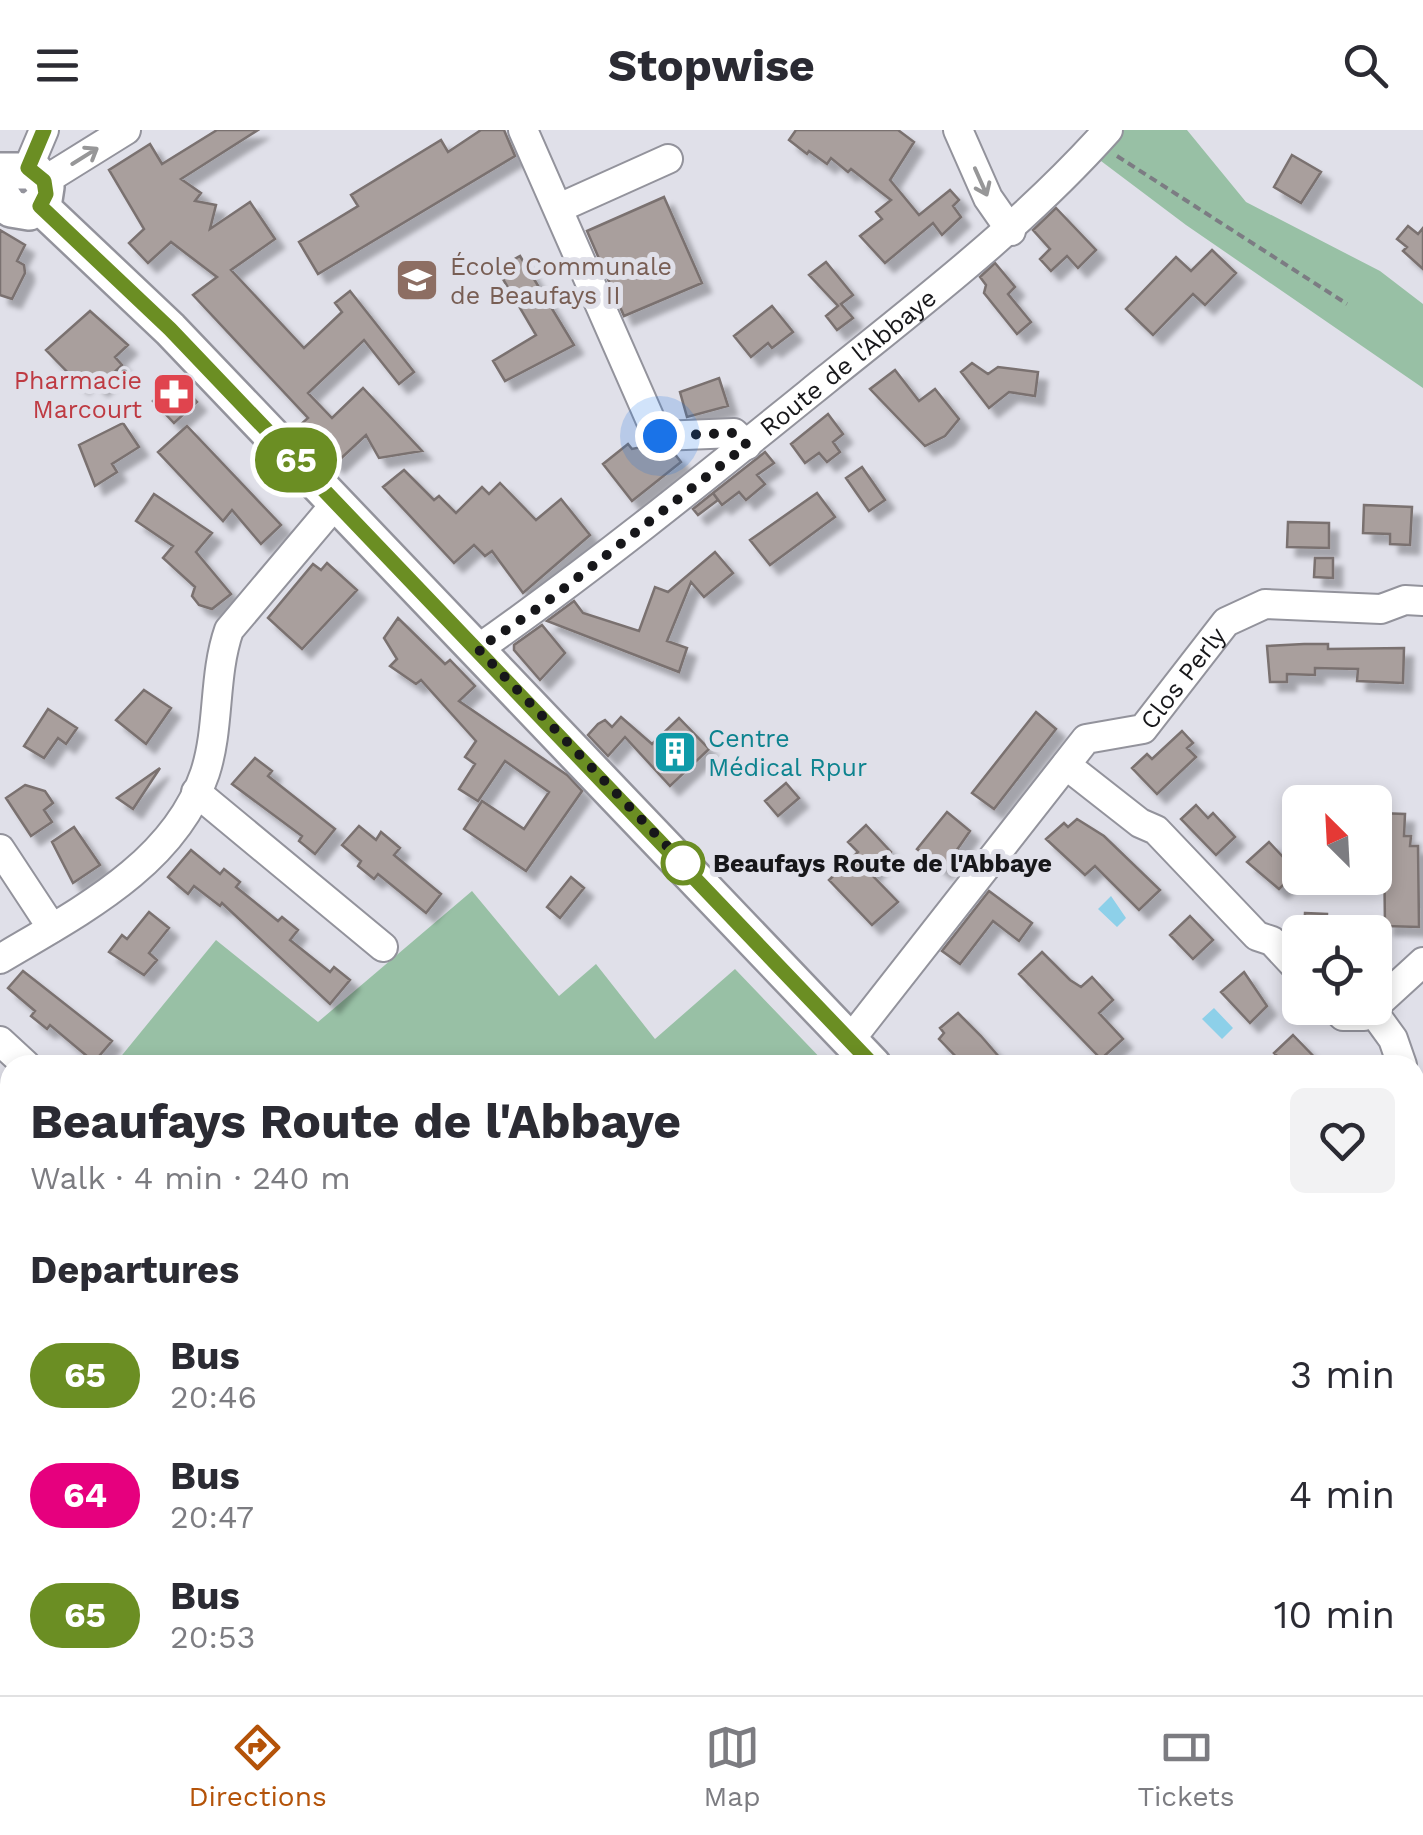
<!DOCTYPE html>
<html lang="en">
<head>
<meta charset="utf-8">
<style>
	body { margin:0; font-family:"Work Sans",sans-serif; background:#f2f2f3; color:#2b2b33; height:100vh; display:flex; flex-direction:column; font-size:38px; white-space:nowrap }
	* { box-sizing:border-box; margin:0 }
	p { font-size:32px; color:#7c7c81 }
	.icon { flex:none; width:55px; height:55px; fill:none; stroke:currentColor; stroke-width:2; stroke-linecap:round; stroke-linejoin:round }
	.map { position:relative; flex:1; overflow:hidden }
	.side { position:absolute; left:0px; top:925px; width:1425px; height:640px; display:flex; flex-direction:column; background:#fff; border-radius:30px 30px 0 0; box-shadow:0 5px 15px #0003 }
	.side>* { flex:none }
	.badge { padding:0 20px; border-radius:32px; font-size:35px; line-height:65px }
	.needle { width:65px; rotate:336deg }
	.controls { position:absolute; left:1282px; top:655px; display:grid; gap:20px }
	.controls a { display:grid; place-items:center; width:110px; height:110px; border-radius:15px; background:#fff; box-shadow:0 5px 15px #0003; font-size:50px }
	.you { position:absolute; width:50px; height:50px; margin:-25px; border:8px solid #fff; border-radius:50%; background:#1a73e8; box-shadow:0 0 0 15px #1a73e833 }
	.map>.badge { position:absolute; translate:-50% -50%; box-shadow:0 0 0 5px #fff }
	h2 { padding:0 30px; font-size:38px; line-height:90px }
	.round { display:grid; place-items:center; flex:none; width:105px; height:105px; border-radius:15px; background:#f2f2f3 }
	.head { display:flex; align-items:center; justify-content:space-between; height:170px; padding:0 30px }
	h1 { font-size:48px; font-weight:700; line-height:75px }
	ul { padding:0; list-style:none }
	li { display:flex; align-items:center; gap:30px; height:120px; padding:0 30px }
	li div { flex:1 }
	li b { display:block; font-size:38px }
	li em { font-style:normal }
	li .badge { min-width:110px; font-weight:700; text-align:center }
	header { display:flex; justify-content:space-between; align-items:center; height:130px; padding:0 30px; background:#fff; font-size:45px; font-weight:700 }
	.tab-bar { display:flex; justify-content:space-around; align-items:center; height:140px; border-top:2px solid #e1e1e2; background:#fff; font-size:28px; color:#7c7c81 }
	.tab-bar a { display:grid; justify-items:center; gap:5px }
	.tab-bar .current { color:#b45309 }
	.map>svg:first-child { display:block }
	.green { fill:#98c0a5 }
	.water { fill:#8dd0e9 }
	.building { fill:#a99f9d; stroke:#7a716f; stroke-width:2.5; filter:url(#shadow) }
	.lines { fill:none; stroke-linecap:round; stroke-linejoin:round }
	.minor-casing { stroke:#93939c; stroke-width:32 }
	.major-casing { stroke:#93939c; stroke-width:40 }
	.path { stroke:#7c7c83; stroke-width:4; stroke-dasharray:8 5; stroke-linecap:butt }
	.minor { stroke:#fff; stroke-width:28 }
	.major { stroke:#fff; stroke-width:35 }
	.oneway { stroke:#979798 }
	.line-casing { stroke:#fff; stroke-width:22 }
	.line { stroke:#6b8e23; stroke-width:15 }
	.walk { stroke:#17171a; stroke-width:10; stroke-dasharray:0 18 }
	.stop-dot { fill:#fff; stroke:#6b8e23; stroke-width:5 }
	.labels { text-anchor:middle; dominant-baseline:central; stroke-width:10; stroke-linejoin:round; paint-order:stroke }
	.education-label { font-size:25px; fill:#785e54; stroke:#e0e0e9; text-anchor:start }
	.street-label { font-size:25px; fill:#17171a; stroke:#e0e0e9 }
	.health-label { font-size:25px; fill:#be3a42; stroke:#e0e0e9; text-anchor:end }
	.culture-label { font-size:25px; fill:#0d838f; stroke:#e0e0e9; text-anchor:start }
	.stop-label { font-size:25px; font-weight:bold; fill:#17171a; stroke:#e0e0e9; text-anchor:start }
</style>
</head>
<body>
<header><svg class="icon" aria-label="menu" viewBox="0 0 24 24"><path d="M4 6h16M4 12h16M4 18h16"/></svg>Stopwise<svg class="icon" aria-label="search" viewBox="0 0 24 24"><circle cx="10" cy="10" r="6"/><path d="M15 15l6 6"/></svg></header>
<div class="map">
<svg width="1423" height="1565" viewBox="0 0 1423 1565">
	<defs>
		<filter id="shadow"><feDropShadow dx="9" dy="9" stdDeviation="2.5" flood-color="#0004"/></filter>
	</defs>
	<rect width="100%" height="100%" fill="#e0e0e9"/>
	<path class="green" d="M 1122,0 L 1187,0 L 1246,72 L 1380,141 L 1423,174 L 1423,258 L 1186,95 L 1097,28 Z
		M 472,761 L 559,866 L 596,834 L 655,909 L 735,839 L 827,935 L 114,935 L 216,810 L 318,892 Z
		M 10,1062 L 10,1254 L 0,1247 L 0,1074 Z
		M 386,1555 L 1097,1555 L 1099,1557 L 1088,1565 L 398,1565 Z"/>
	<path class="water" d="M 1111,766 L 1126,788 L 1117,797 L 1098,779 Z
		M 1214,878 L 1233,898 L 1222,909 L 1202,889 Z"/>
	<path class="building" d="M 217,0 L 258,0 L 181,49 L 201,63 L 195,71 L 216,75 L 210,99 L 250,72 L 275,109 L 231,140 L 304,218 L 342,182 L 335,173 L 350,161 L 414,242 L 399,254 L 364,210 L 308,263 L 332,288 L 363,258 L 422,321 L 379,328 L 366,305 L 335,334 L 299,296 L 308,288 L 193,165 L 217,147 L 171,112 L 148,133 L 129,113 L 144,99 L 109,40 L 150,14 L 162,34 Z
		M 481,0 L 504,0 L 515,26 L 318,144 L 299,112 L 358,76 L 351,65 L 441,10 L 448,22 Z
		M 796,0 L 898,0 L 914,12 L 890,50 L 919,85 L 950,60 L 959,70 L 953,76 L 961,87 L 942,105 L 933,93 L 885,133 L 860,106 L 882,89 L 876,82 L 891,70 L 851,39 L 848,42 L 831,28 L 827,34 L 809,21 L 807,24 L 789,10 Z
		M 1292,25 L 1321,42 L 1301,73 L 1274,57 Z
		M 664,67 L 702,153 L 624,186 L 587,101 Z
		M 1056,78 L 1096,120 L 1078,138 L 1067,126 L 1051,141 L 1040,129 L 1050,119 L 1033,100 Z
		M 1408,96 L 1418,104 L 1423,98 L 1423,139 L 1403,121 L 1407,117 L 1397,109 Z
		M 0,100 L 25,115 L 17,131 L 24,135 L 25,143 L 12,169 L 0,165 Z
		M 1212,120 L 1236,143 L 1205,175 L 1193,164 L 1153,205 L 1126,179 L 1176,127 L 1191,141 Z
		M 520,126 L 574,215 L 505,251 L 493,231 L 536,205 L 497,139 Z
		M 826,132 L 853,165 L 841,174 L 853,188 L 837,200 L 826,186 L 838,176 L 809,145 Z
		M 995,133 L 1015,157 L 1008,164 L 1031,192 L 1017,204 L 984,163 L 986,155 L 980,147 Z
		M 772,176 L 793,202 L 772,218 L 768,213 L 751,227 L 734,206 Z
		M 90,181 L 128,215 L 115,227 L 122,235 L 99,257 L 88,246 L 80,255 L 46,220 Z
		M 972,233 L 988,244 L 998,237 L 1038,242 L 1035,266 L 1009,262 L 989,278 L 961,242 Z
		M 895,240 L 919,271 L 935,259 L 959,289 L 945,306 L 925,316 L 870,259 Z
		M 719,248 L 728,276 L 687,287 L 680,262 Z
		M 176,249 L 197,272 L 174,293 L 153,271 Z
		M 828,284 L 843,304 L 833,312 L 840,322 L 827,332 L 819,323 L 805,333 L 791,314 Z
		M 123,293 L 139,317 L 112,334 L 117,342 L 95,356 L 79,315 Z
		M 187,296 L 281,395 L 261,414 L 232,380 L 223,391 L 158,322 Z
		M 628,314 L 632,319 L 647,316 L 655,322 L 674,323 L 681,332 L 632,371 L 603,334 Z
		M 765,322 L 774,333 L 757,345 L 765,354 L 746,370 L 739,362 L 722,375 L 713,363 Z
		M 862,337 L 885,370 L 869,381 L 846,348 Z
		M 404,340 L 434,370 L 439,366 L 456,383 L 482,357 L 489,364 L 500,353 L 536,390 L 561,369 L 590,405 L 523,463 L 492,421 L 485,426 L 474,415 L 454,433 L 383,357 Z
		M 713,363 L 718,370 L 698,385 L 693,379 Z
		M 817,363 L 835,387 L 770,435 L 750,410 Z
		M 154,364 L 212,403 L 196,422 L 231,464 L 212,479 L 199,475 L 192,466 L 195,457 L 163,428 L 173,416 L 136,391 Z
		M 1364,375 L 1412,377 L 1410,415 L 1390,414 L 1390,404 L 1363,403 Z
		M 1288,392 L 1329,393 L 1329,418 L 1287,417 Z
		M 715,422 L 733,443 L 704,467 L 691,452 L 667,511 L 687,518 L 679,542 L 547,491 L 574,471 L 583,483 L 639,501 L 655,457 L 668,462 Z
		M 1315,428 L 1333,428 L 1333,448 L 1314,447 Z
		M 327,433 L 357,460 L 302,519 L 268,488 L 313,434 L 321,440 Z
		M 398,488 L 445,534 L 450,530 L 475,556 L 459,571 L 567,645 L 582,661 L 526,741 L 464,699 L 482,671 L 524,699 L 549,662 L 505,631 L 478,671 L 459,659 L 475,634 L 465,627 L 476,611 L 421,550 L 416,554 L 390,536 L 397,529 L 384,508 Z
		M 542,495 L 565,523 L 540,550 L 514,520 L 514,515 Z
		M 1304,514 L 1328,514 L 1328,519 L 1404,518 L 1403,553 L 1357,551 L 1358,539 L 1315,538 L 1315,545 L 1287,544 L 1287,552 L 1270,552 L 1267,516 Z
		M 144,560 L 171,578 L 146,614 L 116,590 Z
		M 48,579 L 77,598 L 66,614 L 58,608 L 44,628 L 24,616 Z
		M 1036,582 L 1056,599 L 994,679 L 972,663 Z
		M 621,587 L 652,614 L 679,588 L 709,619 L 670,656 L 625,607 L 608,626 L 588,605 L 598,594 L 605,590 L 612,597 Z
		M 1182,601 L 1193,613 L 1187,618 L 1196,627 L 1157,664 L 1132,638 L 1147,624 L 1152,629 Z
		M 255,628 L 272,641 L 268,646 L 335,699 L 315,724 L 299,711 L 302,706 L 232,654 Z
		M 160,638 L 133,679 L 117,668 Z
		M 786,653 L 799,668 L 778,686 L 765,671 Z
		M 25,655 L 45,661 L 53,673 L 44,680 L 52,692 L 31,706 L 6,668 Z
		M 1196,675 L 1208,688 L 1213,683 L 1235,707 L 1216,725 L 1181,689 Z
		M 947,682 L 970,701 L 943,740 L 917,719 Z
		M 1379,683 L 1405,684 L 1404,706 L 1411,706 L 1410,716 L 1418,716 L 1419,797 L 1385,796 L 1384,716 L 1378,715 Z
		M 1077,689 L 1104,706 L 1160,760 L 1139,780 L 1095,736 L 1085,745 L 1046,709 L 1064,693 L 1068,697 Z
		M 866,695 L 891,722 L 870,743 L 898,772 L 872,795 L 829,750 L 858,722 L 848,712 Z
		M 359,696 L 376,710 L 381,702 L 400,718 L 394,725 L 441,764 L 426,783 L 378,744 L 374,749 L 358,736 L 361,731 L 342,715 Z
		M 74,697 L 100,735 L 73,753 L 52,712 Z
		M 1269,712 L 1297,742 L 1279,759 L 1247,732 Z
		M 191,720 L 220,744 L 224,739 L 240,752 L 236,757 L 278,791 L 282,787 L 298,800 L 290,810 L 330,842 L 334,837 L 350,850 L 330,874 L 222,773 L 220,776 L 194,756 L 188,764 L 168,747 Z
		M 571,747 L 584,758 L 560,788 L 547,777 Z
		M 989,761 L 1032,793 L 1019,811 L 993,791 L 960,834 L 942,821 Z
		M 149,782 L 169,798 L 149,823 L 157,830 L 144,845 L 109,822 L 122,805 L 127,809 Z
		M 1305,783 L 1327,784 L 1326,802 L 1304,802 Z
		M 1190,786 L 1213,810 L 1193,829 L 1170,805 Z
		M 1042,822 L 1070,850 L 1081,857 L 1092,847 L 1113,870 L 1099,883 L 1123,909 L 1101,929 L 1019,844 Z
		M 23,841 L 112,911 L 94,932 L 50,895 L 47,899 L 31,886 L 35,881 L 8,858 Z
		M 1244,842 L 1267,876 L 1250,893 L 1221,862 Z
		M 958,883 L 981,906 L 1006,935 L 964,935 L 939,909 L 944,903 L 940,898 Z
		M 1293,905 L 1322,935 L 1286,935 L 1274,923 Z"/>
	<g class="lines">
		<g class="minor-casing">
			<g id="minor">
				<path d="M 523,0 L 654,298 L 661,306 L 734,303 L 747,315"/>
				<path d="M 958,0 L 988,68 L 1011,101"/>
				<path d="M 28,38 L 44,0"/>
				<path d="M 44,51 L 126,0"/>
				<path d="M 559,78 L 668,29"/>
				<path id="s1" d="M 478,519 C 599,434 713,341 828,248 C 926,169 1024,94 1108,0"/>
				<path d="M 1066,635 L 1140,693 L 1156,700 L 1257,806 L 1272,811 L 1300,841"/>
				<path d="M 196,662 L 383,817"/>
				<path d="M 0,719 L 52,798"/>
				<path d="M 0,829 C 77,783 174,735 205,643 C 220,597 213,546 229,500 L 337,372"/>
				<path d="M 1335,878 L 1343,886 L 1364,886 L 1423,832"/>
				<path d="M 1372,880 L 1393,909 L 1402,935"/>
				<path id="s2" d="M 850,910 L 1086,609 L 1143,599 L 1226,492 L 1265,474 L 1381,479 L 1405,470 L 1423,471"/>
				<path d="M 0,911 L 26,935"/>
				<path d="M 1415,962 L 1423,972"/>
				<path d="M 1415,1273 L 1423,1267"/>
				<path d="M 0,1425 L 10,1433"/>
				<path d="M 0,1497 L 10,1486"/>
				<path d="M 164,1555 L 176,1565"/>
			</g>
		</g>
		<g class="major-casing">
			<path id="major" d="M 0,41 L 35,41 L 46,57 L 44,70 L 29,82 L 11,79 L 0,63
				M 40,76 L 170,199 L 873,935
				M 1415,1466 L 1423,1469"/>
		</g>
		<path class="path" d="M 1117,26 L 1347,174
			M 399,1555 L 412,1565"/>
		<use href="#minor" class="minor"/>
		<use href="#major" class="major"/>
	</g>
	<defs><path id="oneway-shaft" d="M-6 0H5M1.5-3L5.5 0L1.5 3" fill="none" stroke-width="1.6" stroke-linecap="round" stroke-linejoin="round" transform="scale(2.5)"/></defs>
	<g class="oneway">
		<use href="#oneway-shaft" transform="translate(85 26) rotate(-32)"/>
		<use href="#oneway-shaft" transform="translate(981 52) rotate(66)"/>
	</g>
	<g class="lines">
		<g class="line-casing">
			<path id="line" d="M 44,0 L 28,38 L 44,51 L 46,64 L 40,76 L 170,199 L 873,935"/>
		</g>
		<use href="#line" class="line"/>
		<path class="walk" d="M 660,306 L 734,303 L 747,315 L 544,474 L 478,519 L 688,738 L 683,733"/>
	</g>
	<defs>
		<g id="school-square" transform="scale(2.25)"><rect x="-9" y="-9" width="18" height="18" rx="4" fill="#8d6e63" stroke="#e0e0e9"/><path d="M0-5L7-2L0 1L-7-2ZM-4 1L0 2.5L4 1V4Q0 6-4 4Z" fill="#fff"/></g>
		<g id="pharmacy-square" transform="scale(2.25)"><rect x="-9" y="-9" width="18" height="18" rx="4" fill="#e0444e" stroke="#e0e0e9"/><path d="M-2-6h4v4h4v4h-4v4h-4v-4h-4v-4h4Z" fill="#fff"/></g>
		<g id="building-square" transform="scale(2.25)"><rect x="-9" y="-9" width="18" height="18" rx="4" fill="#0f9aa8" stroke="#e0e0e9"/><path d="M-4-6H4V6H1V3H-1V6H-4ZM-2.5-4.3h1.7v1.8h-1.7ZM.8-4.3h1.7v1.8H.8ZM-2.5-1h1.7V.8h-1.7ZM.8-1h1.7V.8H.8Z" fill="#fff"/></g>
	</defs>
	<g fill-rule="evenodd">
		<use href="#school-square" x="417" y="150"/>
		<use href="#pharmacy-square" x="174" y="264"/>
		<use href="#building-square" x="675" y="622"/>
	</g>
	<circle class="stop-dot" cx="683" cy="733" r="20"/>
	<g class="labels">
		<g class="education-label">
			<text x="450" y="136">École Communale<tspan x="450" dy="29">de Beaufays II</tspan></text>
		</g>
		<g class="street-label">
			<text stroke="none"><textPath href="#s1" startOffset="468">Route de l'Abbaye</textPath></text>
			<text stroke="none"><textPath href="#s2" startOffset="505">Clos Perly</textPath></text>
		</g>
		<g class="health-label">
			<text x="142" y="250">Pharmacie<tspan x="142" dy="29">Marcourt</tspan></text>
		</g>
		<g class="culture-label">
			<text x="708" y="608">Centre<tspan x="708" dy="29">Médical Rpur</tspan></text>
		</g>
		<g class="stop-label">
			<text x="713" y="733">Beaufays Route de l'Abbaye</text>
		</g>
	</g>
</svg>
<div class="controls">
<a><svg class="needle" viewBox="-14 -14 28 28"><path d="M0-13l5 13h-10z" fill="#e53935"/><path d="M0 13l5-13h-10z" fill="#7c7c81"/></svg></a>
<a><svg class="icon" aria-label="locate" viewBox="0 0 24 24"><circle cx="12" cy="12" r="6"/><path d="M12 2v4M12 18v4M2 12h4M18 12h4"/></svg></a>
</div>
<div class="you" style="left:660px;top:306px"></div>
<b class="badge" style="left:296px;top:330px;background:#6b8e23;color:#fff">65</b>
<section class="side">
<div class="head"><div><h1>Beaufays Route de l'Abbaye</h1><p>Walk · 4 min · 240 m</p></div><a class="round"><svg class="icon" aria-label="heart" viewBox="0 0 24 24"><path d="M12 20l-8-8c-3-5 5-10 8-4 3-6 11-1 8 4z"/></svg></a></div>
<h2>Departures</h2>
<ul>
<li><span class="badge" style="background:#6b8e23;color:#fff">65</span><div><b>Bus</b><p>20:46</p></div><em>3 min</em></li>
<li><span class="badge" style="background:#e6007e;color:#fff">64</span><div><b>Bus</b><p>20:47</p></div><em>4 min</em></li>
<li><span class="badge" style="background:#6b8e23;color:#fff">65</span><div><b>Bus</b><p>20:53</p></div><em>10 min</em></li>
</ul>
</section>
</div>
<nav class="tab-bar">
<a class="current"><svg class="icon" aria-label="directions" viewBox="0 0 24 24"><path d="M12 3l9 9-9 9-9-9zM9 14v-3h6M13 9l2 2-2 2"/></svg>Directions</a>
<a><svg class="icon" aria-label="map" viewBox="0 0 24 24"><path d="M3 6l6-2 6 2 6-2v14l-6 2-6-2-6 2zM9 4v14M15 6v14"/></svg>Map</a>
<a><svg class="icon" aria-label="tickets" viewBox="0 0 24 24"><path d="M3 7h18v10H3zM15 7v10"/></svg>Tickets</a>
</nav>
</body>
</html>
